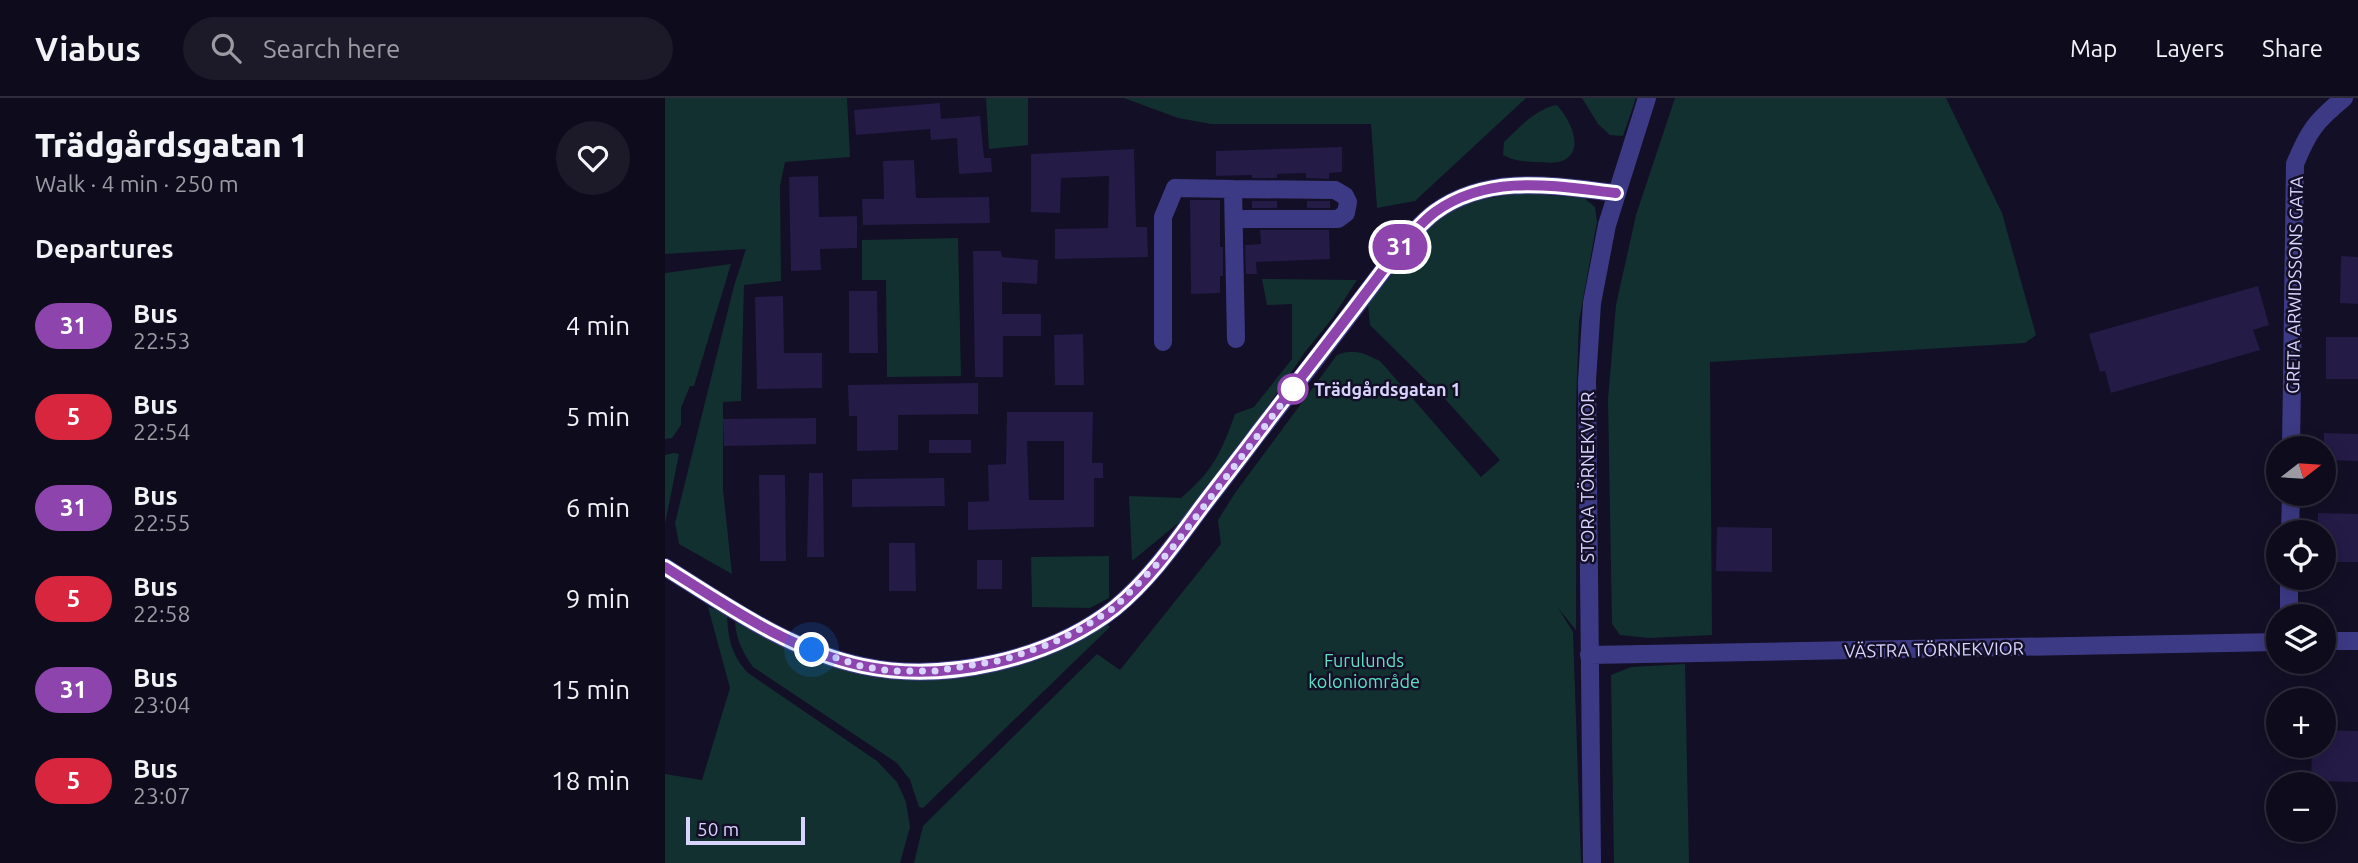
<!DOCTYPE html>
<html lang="en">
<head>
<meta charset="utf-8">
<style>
	body { margin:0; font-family:Ubuntu,sans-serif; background:#1c1929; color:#f1f3f6; height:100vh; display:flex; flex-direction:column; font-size:26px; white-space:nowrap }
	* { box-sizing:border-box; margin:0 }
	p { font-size:23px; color:#9b9ba3 }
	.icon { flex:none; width:38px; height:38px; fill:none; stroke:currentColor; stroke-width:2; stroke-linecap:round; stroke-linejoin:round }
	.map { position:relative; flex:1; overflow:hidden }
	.sheet { display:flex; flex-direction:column; background:#0e0b1c; width:665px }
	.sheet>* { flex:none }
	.badge { padding:0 14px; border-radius:23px; font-size:24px; line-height:46px }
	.needle { width:46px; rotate:73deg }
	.tools { position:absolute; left:1601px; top:338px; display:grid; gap:14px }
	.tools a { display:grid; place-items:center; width:70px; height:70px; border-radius:50%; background:#0e0b1c; box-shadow:0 4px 18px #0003,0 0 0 2px #2e2b3b; font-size:35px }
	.scale { position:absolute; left:21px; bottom:18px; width:119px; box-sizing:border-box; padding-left:7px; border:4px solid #d9d4ff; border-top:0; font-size:19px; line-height:24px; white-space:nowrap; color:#d9d4ff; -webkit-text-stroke:5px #130f26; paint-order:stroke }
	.you { position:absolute; width:35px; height:35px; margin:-18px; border:5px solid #fff; border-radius:50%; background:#1a73e8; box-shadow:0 0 0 10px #1a73e833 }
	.map>.badge { position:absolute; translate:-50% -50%; box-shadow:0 0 0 4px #fff }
	h2 { padding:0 35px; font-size:26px; line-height:63px }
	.round { display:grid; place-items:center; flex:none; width:74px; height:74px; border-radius:37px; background:#1c1929 }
	.summary { display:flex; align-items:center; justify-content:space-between; height:119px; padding:0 35px }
	h1 { font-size:33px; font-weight:800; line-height:52px }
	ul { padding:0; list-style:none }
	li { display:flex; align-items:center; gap:21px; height:91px; padding:0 35px }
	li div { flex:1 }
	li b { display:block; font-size:26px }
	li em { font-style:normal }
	li .badge { min-width:77px; font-weight:700; text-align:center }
	header { display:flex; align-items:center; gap:42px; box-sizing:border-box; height:98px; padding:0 35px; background:#0e0b1c; border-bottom:2px solid #2e2b3b }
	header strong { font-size:33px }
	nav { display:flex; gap:38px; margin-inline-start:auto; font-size:24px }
	.search { width:490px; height:63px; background:#1c1929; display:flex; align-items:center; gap:18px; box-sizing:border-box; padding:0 24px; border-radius:38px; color:#9b9ba3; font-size:26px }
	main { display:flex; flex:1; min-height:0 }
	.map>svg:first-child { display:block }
	.green { fill:#12302f }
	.building { fill:#241b47; fill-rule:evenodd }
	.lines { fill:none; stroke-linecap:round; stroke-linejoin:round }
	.street { stroke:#3d3a85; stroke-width:18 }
	.line-casing { stroke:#fff; stroke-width:16 }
	.line { stroke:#8e44ad; stroke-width:10 }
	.walk { stroke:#d9d4ff; stroke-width:7; stroke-dasharray:0 12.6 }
	.stop-dot { fill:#fff; stroke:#8e44ad; stroke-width:3.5 }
	.labels { text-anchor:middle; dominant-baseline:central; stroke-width:5; stroke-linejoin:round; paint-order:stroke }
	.street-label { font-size:18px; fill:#d9d4ff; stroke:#130f26 }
	.stop-label { font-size:18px; font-weight:bold; fill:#d9d4ff; stroke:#130f26; text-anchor:start }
	.park-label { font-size:18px; fill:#5fe0c0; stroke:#130f26 }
</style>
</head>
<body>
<header>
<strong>Viabus</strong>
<div class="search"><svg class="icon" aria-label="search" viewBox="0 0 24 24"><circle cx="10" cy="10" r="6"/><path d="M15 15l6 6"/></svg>Search here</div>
<nav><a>Map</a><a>Layers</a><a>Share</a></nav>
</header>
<main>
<section class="sheet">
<div class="summary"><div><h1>Trädgårdsgatan 1</h1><p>Walk · 4 min · 250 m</p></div><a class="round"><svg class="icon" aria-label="heart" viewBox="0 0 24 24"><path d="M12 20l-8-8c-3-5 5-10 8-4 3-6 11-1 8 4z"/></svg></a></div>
<h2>Departures</h2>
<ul>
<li><span class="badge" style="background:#8e44ad;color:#fff">31</span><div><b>Bus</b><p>22:53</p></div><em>4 min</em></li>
<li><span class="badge" style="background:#d7263d;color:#fff">5</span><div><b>Bus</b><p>22:54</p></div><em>5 min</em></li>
<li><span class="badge" style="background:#8e44ad;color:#fff">31</span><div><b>Bus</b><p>22:55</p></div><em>6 min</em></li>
<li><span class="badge" style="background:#d7263d;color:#fff">5</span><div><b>Bus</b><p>22:58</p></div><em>9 min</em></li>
<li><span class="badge" style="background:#8e44ad;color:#fff">31</span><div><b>Bus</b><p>23:04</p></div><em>15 min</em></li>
<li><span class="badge" style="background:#d7263d;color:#fff">5</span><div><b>Bus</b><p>23:07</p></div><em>18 min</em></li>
</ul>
</section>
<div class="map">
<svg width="1693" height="765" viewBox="0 0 1693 765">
	<rect width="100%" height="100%" fill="#130f26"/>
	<path class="green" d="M 0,0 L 182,0 L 185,59 L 120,64 L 115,88 L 116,183 L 79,187 L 76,303 L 58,304 L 58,391 L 67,476 L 14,446 L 10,425 L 69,188 L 81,151 L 0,156 Z
		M 321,0 L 363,0 L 363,47 L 324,51 Z
		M 459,0 L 861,0 L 750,103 L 712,110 L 706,26 L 546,26 L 513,20 Z
		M 917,0 L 971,0 L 958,38 L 945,37 L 933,26 Z
		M 1010,0 L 1281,0 L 1337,115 L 1371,237 L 1360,245 L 1045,264 L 1047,537 L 984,540 L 955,537 L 947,526 L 943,301 L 951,207 L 971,117 Z
		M 892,7 C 904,20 922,53 897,63 C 889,66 878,64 870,64 C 857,63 849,63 838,57 L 839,44 C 855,29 870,11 892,7 Z
		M 855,95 L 919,100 L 930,109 L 932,124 L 914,223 L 911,308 L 911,532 L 893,510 L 908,534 L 916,765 L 249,765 L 258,728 L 432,556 L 455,572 L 556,446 L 553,422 L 570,395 L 672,257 C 689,250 699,255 715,263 L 816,379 L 835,362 L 781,302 L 705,227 L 703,207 L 768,123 L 808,103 Z
		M 293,140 L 296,278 L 222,279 L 221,182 L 197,182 L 197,142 Z
		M 66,166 L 29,288 L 25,288 L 16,310 L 16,327 L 7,340 L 0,341 L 0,175 Z
		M 597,181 L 692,182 L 666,222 L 640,254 L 535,407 L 467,463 L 464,398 L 516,400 C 548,373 556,355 570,316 L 589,309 L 627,261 L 627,206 L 602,207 Z
		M 9,355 L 14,356 L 0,426 L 0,357 Z
		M 444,458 L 444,500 L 425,510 L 367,509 L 366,459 Z
		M 43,509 L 62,515 C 63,541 66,556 83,575 L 212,663 L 232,684 L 241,704 L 245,729 L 235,765 L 0,765 L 0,676 L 37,682 L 65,590 Z
		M 70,524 L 103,540 L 291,579 L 333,573 L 377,558 L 442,526 L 445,529 L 258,710 L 254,709 L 245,682 L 232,665 L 88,569 C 78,555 71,541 70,524 Z
		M 1020,566 L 1024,765 L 949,765 L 946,577 L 966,569 Z"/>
	<path class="building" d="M 275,5 L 276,21 L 315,18 L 319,60 L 326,60 L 327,74 L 294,76 L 292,40 L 266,42 L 265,31 L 191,37 L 189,12 Z
		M 677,49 L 677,74 L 664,75 L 664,81 L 641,80 L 641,75 L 612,76 L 612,80 L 587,80 L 587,77 L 551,78 L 551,53 Z
		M 469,51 L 471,129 L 482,129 L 483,159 L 390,161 L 390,131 L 443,130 L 444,78 L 396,80 L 395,115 L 366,114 L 366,56 Z
		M 249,62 L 251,100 L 324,99 L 325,125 L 198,127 L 197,101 L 219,101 L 218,63 Z
		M 153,78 L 154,119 L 192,118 L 192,150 L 155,151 L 156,172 L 126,173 L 124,79 Z
		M 525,102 L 555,102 L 555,149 L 558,149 L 558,178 L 555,178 L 555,195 L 526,196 Z
		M 587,103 L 612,103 L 612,110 L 587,110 Z
		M 642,103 L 665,103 L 665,110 L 642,110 Z
		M 595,132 L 664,132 L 665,161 L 591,164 L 592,176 L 581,176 L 580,147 L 596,146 Z
		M 308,153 L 336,153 L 337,159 L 373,162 L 372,186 L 337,184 L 337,216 L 376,216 L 376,238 L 338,238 L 338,279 L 310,279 Z
		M 1676,158 L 1693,159 L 1693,206 L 1675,205 Z
		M 1593,188 L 1604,227 L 1588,232 L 1595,252 L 1446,295 L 1440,273 L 1435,274 L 1424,236 Z
		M 184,193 L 212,193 L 213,255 L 184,255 Z
		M 118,198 L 119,255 L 157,255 L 157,290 L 92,291 L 90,199 Z
		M 418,236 L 419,287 L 390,287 L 389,237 Z
		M 1661,239 L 1693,239 L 1693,281 L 1661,281 Z
		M 313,285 L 313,316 L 233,317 L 233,352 L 192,353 L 192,318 L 184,318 L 183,287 Z
		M 342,314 L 428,314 L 427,365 L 438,365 L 438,380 L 429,380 L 429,429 L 303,432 L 303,404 L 324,403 L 323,367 L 341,366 ZM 362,343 L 399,343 L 399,402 L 364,402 Z
		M 151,320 L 151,346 L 59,348 L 58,321 Z
		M 1659,335 L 1693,336 L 1693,363 L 1659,362 Z
		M 264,342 L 306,342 L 306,355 L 264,355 Z
		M 144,375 L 158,375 L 159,459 L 142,459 Z
		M 94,377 L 120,377 L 121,463 L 95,463 Z
		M 279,380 L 280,408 L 187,409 L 187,381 Z
		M 1653,415 L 1693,416 L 1693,464 L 1659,464 L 1659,434 L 1653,434 Z
		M 1052,429 L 1107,430 L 1107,474 L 1051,473 Z
		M 224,445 L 250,445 L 251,493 L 224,493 Z
		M 312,462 L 337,462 L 337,491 L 312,491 Z
		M 1659,632 L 1693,633 L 1693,684 L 1646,683 L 1647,648 L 1659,648 Z"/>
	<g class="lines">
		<path class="street" d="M 568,91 L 670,92 L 680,98 L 683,104 L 681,115 L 673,121 L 569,121
			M 498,244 L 498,119 L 510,90 L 568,91 L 571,241
			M 1626,350 L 1630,66 C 1644,32 1651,23 1679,0
			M 1625,434 L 1626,396
			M 0,469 C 62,508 125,553 198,568 C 279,585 384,562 450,510 C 483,483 508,448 533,414 C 552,389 572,364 591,338 C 641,274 691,210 739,144 C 749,134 759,122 770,114 C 824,75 890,88 951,95
			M 1624,518 L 1624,480
			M 1659,543 L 1693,543
			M 924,557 L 1614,544
			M 927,765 L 922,283 L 927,205 L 942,127 L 982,0"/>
	</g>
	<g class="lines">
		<g class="line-casing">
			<path id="line" d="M 0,469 C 62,508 126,553 198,568 C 279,585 384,562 450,510 C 483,483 508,448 533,414 C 553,387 574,361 594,334 C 642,271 692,208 739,144 C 749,134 759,122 770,114 C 824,75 890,88 951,95"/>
		</g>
		<use href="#line" class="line"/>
		<path class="walk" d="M 147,552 L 196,568 L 226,573 L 271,573 L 338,562 L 387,545 L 412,533 L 449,510 L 505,453 L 628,291"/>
	</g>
	<circle class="stop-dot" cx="628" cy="291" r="14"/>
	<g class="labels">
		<g class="street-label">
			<text transform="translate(1629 187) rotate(-89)">GRETA ARWIDSSONS GATA</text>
			<text transform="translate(922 379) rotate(-90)">STORA TÖRNEKVIOR</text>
			<text transform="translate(1269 551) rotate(-1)">VÄSTRA TÖRNEKVIOR</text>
		</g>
		<g class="stop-label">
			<text x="649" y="291">Trädgårdsgatan 1</text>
		</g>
		<g class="park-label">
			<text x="699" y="562">Furulunds<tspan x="699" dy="21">koloniområde</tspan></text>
		</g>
	</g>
</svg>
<div class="tools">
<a><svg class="needle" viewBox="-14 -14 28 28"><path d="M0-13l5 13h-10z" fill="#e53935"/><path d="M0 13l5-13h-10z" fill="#9b9ba3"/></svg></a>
<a><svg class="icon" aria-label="locate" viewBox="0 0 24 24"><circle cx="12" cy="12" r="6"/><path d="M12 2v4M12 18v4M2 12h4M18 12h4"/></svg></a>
<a><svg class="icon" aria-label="layers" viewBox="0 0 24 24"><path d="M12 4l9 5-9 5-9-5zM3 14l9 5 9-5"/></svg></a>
<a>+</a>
<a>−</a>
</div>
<div class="scale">50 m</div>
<div class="you" style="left:147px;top:552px"></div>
<b class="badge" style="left:735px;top:149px;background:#8e44ad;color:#fff">31</b>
</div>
</main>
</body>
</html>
